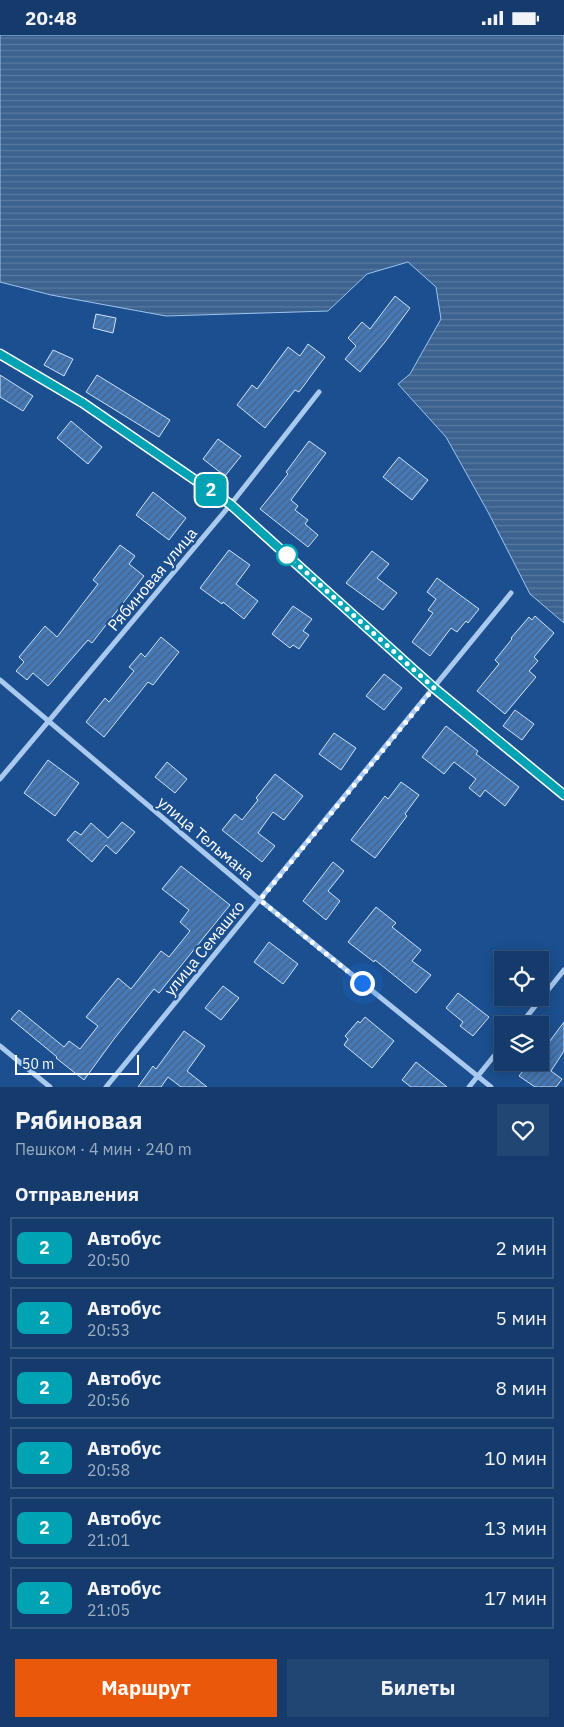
<!DOCTYPE html>
<html lang="ru">
<head>
<meta charset="utf-8">
<style>
	body { margin:0; font-family:"IBM Plex Sans",sans-serif; background:#214673; color:#f1f3f6; height:100vh; display:flex; flex-direction:column; font-size:19px; white-space:nowrap }
	* { box-sizing:border-box; margin:0 }
	p { font-size:16px; color:#9dadc1 }
	.icon { flex:none; width:28px; height:28px; fill:none; stroke:currentColor; stroke-width:2; stroke-linecap:round; stroke-linejoin:round }
	.map { position:relative; height:1052px; overflow:hidden }
	.details { display:flex; flex-direction:column; background:#143b6b; flex:1 }
	.details>* { flex:none }
	.badge { padding:0 10px; border-radius:8px; font-size:18px; line-height:32px }
	.tools { position:absolute; left:494px; top:916px; display:grid; gap:10px }
	.tools a { display:grid; place-items:center; width:55px; height:55px; border-radius:0px; background:#143b6b; box-shadow:0 2px 12px #0003,0 0 0 1px #33557e; font-size:25px }
	.scale { position:absolute; left:15px; bottom:12px; width:124px; box-sizing:border-box; padding-left:5px; border:2px solid #fff; border-top:0; font-size:14px; line-height:18px; white-space:nowrap; color:#fff; -webkit-text-stroke:4px #1b4f8f; paint-order:stroke }
	.you { position:absolute; width:25px; height:25px; margin:-12px; border:4px solid #fff; border-radius:50%; background:#1a73e8; box-shadow:0 0 0 8px #1a73e833 }
	.map>.badge { position:absolute; translate:-50% -50%; box-shadow:0 0 0 2px #fff }
	h2 { padding:0 15px; font-size:19px; line-height:45px }
	.round { display:grid; place-items:center; flex:none; width:52px; height:52px; border-radius:0px; background:#214673 }
	.summary { display:flex; align-items:center; justify-content:space-between; height:85px; padding:0 15px }
	h1 { font-size:24px; font-weight:800; line-height:38px }
	.primary-button { display:flex; gap:10px; margin-top:auto; padding:10px 15px }
	.primary-button a { flex:1; height:58px; border-radius:0px; background:#ea580c; color:#fff; font-size:20px; font-weight:800; line-height:58px; text-align:center }
	.primary-button a+a { background:#214673; color:#f1f3f6 }
	ul { padding:0; list-style:none }
	li { display:flex; align-items:center; gap:15px; height:62px; margin:0 10px 8px; padding:0 5px; border:2px solid #33557e; border-radius:0px }
	li div { flex:1 }
	li b { display:block; font-size:19px }
	li em { font-style:normal }
	li .badge { min-width:55px; font-weight:700; text-align:center }
	.status { display:flex; justify-content:space-between; align-items:center; height:35px; padding:0 25px; background:#143b6b; direction:ltr }
	.status svg { height:14px; fill:currentColor }
	.map>svg:first-child { display:block }
	.water { fill:url(#water-rules); stroke:#9cc4f0 }
	.building { fill:url(#building-hatch); stroke:#cfe3fa }
	.lines { fill:none; stroke-linecap:round; stroke-linejoin:round }
	.minor { stroke:#a9c9ee; stroke-width:5 }
	.line-casing { stroke:#fff; stroke-width:11 }
	.line { stroke:#00a3b4; stroke-width:8 }
	.walk { stroke:#fff; stroke-width:5; stroke-dasharray:0 9 }
	.stop-dot { fill:#fff; stroke:#00a3b4; stroke-width:2.5 }
	.labels { text-anchor:middle; dominant-baseline:central; stroke-width:4.5; stroke-linejoin:round; paint-order:stroke }
	.street-label { font-size:16px; fill:#fff; stroke:#1b4f8f }
</style>
</head>
<body>
<div class="status"><b>20:48</b><svg viewBox="0 0 49 12"><path d="M0 12V9h3v3zM5 12V6h3v6zM10 12V3h3v9zM15 12V0h3v12zM26 1h20v11H26zM47 4h2v5h-2z"/></svg></div>
<div class="map">
<svg width="564" height="1052" viewBox="0 0 564 1052">
	<defs>
		<pattern id="water-rules" width="6" height="5" patternUnits="userSpaceOnUse" patternTransform="scale(1.25)"><rect width="6" height="5" fill="#3c6290"/><path d="M0 2.5h6" fill="none" stroke="#597aa1"/></pattern>
		<pattern id="building-hatch" width="6" height="6" patternUnits="userSpaceOnUse" patternTransform="scale(1.25)"><rect width="6" height="6" fill="#4478b7"/><path d="M-1 1l2-2M0 6l6-6M5 7l2-2" fill="none" stroke="#486282"/></pattern>
	</defs>
	<rect width="100%" height="100%" fill="#1b4f8f"/>
	<path class="water" d="M 0,0 L 564,0 L 564,588 L 530,559 L 488,477 L 446,402 L 398,349 L 410,339 L 441,284 L 436,252 L 408,227 L 367,239 L 328,276 L 166,281 L 51,260 L 0,247 Z"/>
	<path class="building" d="M 395,261 L 410,273 L 385,307 L 360,337 L 345,324 L 356,311 L 348,303 L 362,287 L 370,294 Z
		M 96,279 L 116,283 L 113,298 L 93,293 Z
		M 308,309 L 325,322 L 299,357 L 295,355 L 265,393 L 237,370 L 252,350 L 257,354 L 288,312 L 300,321 Z
		M 53,315 L 73,324 L 64,341 L 44,330 Z
		M 0,340 L 33,361 L 23,376 L 0,362 Z
		M 97,340 L 170,385 L 159,402 L 86,357 Z
		M 71,386 L 102,412 L 88,429 L 57,403 Z
		M 218,404 L 241,421 L 225,441 L 203,424 Z
		M 309,406 L 326,418 L 291,465 L 298,471 L 295,475 L 308,485 L 305,489 L 318,500 L 308,512 L 260,474 L 288,439 L 286,437 Z
		M 399,422 L 428,445 L 412,465 L 383,442 Z
		M 153,457 L 186,483 L 169,505 L 136,480 Z
		M 120,510 L 135,521 L 129,529 L 144,541 L 92,608 L 88,605 L 48,651 L 33,638 L 27,645 L 16,636 L 24,627 L 19,622 L 45,591 L 57,602 L 98,549 L 93,545 Z
		M 229,515 L 250,530 L 236,549 L 258,566 L 244,584 L 223,567 L 222,569 L 200,553 Z
		M 372,516 L 389,529 L 377,543 L 397,558 L 383,575 L 346,548 Z
		M 437,543 L 479,574 L 468,588 L 466,586 L 457,597 L 451,593 L 430,621 L 412,607 L 433,578 L 428,575 L 436,564 L 427,557 Z
		M 293,571 L 312,584 L 303,596 L 309,600 L 299,614 L 293,610 L 290,613 L 272,599 Z
		M 535,581 L 554,598 L 534,622 L 538,626 L 529,636 L 536,642 L 505,679 L 477,656 L 499,629 L 495,625 L 512,604 L 511,603 L 529,582 L 532,585 Z
		M 161,602 L 179,617 L 153,650 L 148,647 L 104,702 L 86,687 L 105,663 L 109,667 L 134,636 L 129,632 L 141,618 L 145,622 Z
		M 384,639 L 402,653 L 384,675 L 366,661 Z
		M 515,675 L 534,689 L 522,705 L 503,691 Z
		M 446,691 L 478,716 L 476,719 L 519,752 L 505,771 L 485,755 L 480,762 L 469,753 L 476,744 L 454,727 L 444,739 L 422,722 Z
		M 334,698 L 356,713 L 341,735 L 319,719 Z
		M 48,725 L 79,748 L 55,781 L 24,758 Z
		M 167,727 L 187,744 L 175,758 L 155,742 Z
		M 275,739 L 303,761 L 284,785 L 273,777 L 258,798 L 275,811 L 262,827 L 222,795 L 235,779 L 242,785 L 258,765 L 256,763 Z
		M 401,747 L 419,760 L 405,779 L 407,781 L 375,823 L 351,805 L 385,761 L 388,764 Z
		M 122,787 L 135,797 L 116,819 L 106,810 L 92,827 L 67,805 L 75,796 L 81,800 L 91,788 L 108,803 Z
		M 333,827 L 344,836 L 328,856 L 340,866 L 326,885 L 303,866 Z
		M 181,831 L 230,870 L 159,958 L 154,954 L 114,1004 L 84,1045 L 56,1023 L 57,1022 L 11,984 L 19,975 L 64,1012 L 69,1006 L 80,1014 L 98,991 L 86,982 L 118,943 L 131,954 L 161,916 L 169,922 L 190,896 L 180,887 L 189,875 L 162,854 Z
		M 376,872 L 396,888 L 392,892 L 421,915 L 412,926 L 431,940 L 416,958 L 375,925 L 374,927 L 348,907 Z
		M 269,907 L 298,929 L 283,949 L 254,927 Z
		M 223,951 L 239,963 L 221,985 L 205,973 Z
		M 458,958 L 489,982 L 473,1001 L 460,991 L 463,987 L 446,973 Z
		M 365,982 L 394,1006 L 372,1033 L 344,1010 L 348,1004 L 345,1001 L 358,986 L 360,988 Z
		M 564,987 L 564,1016 L 551,1036 L 562,1044 L 556,1052 L 535,1052 L 519,1041 L 529,1028 L 540,1028 L 540,1019 Z
		M 184,996 L 205,1011 L 187,1036 L 207,1052 L 181,1052 L 168,1042 L 161,1052 L 138,1052 L 153,1031 L 156,1034 Z
		M 416,1027 L 447,1052 L 411,1052 L 402,1045 Z"/>
	<g class="lines">
		<path class="minor" d="M 0,319 L 83,368 L 231,469 L 434,653 L 564,760
			M 0,645 L 260,865 L 491,1052
			M 0,744 L 231,469 L 319,357
			M 520,990 L 564,935
			M 0,1011 L 50,1052
			M 106,1052 L 511,558
			M 469,1052 L 502,1011"/>
	</g>
	<g class="lines">
		<g class="line-casing">
			<path id="line" d="M 0,319 L 83,368 L 230,469 L 434,653 L 564,760"/>
		</g>
		<use href="#line" class="line"/>
		<path class="walk" d="M 287,520 L 434,653 L 260,865 L 362,948"/>
	</g>
	<circle class="stop-dot" cx="287" cy="520" r="10"/>
	<g class="labels">
		<g class="street-label">
			<text transform="translate(152 544) rotate(-50)">Рябиновая улица</text>
			<text transform="translate(206 803) rotate(40)">улица Тельмана</text>
			<text transform="translate(204 913) rotate(-51)">улица Семашко</text>
		</g>
	</g>
</svg>
<div class="tools">
<a><svg class="icon" aria-label="locate" viewBox="0 0 24 24"><circle cx="12" cy="12" r="6"/><path d="M12 2v4M12 18v4M2 12h4M18 12h4"/></svg></a>
<a><svg class="icon" aria-label="layers" viewBox="0 0 24 24"><path d="M12 4l9 5-9 5-9-5zM3 14l9 5 9-5"/></svg></a>
</div>
<div class="scale">50 m</div>
<div class="you" style="left:362px;top:948px"></div>
<b class="badge" style="left:211px;top:455px;background:#00a3b4;color:#fff">2</b>
</div>
<section class="details">
<div class="summary"><div><h1>Рябиновая</h1><p>Пешком · 4 мин · 240 m</p></div><a class="round"><svg class="icon" aria-label="heart" viewBox="0 0 24 24"><path d="M12 20l-8-8c-3-5 5-10 8-4 3-6 11-1 8 4z"/></svg></a></div>
<h2>Отправления</h2>
<ul>
<li><span class="badge" style="background:#00a3b4;color:#fff">2</span><div><b>Автобус</b><p>20:50</p></div><em>2 мин</em></li>
<li><span class="badge" style="background:#00a3b4;color:#fff">2</span><div><b>Автобус</b><p>20:53</p></div><em>5 мин</em></li>
<li><span class="badge" style="background:#00a3b4;color:#fff">2</span><div><b>Автобус</b><p>20:56</p></div><em>8 мин</em></li>
<li><span class="badge" style="background:#00a3b4;color:#fff">2</span><div><b>Автобус</b><p>20:58</p></div><em>10 мин</em></li>
<li><span class="badge" style="background:#00a3b4;color:#fff">2</span><div><b>Автобус</b><p>21:01</p></div><em>13 мин</em></li>
<li><span class="badge" style="background:#00a3b4;color:#fff">2</span><div><b>Автобус</b><p>21:05</p></div><em>17 мин</em></li>
</ul>
<div class="primary-button"><a>Маршрут</a><a>Билеты</a></div>
</section>
</body>
</html>
